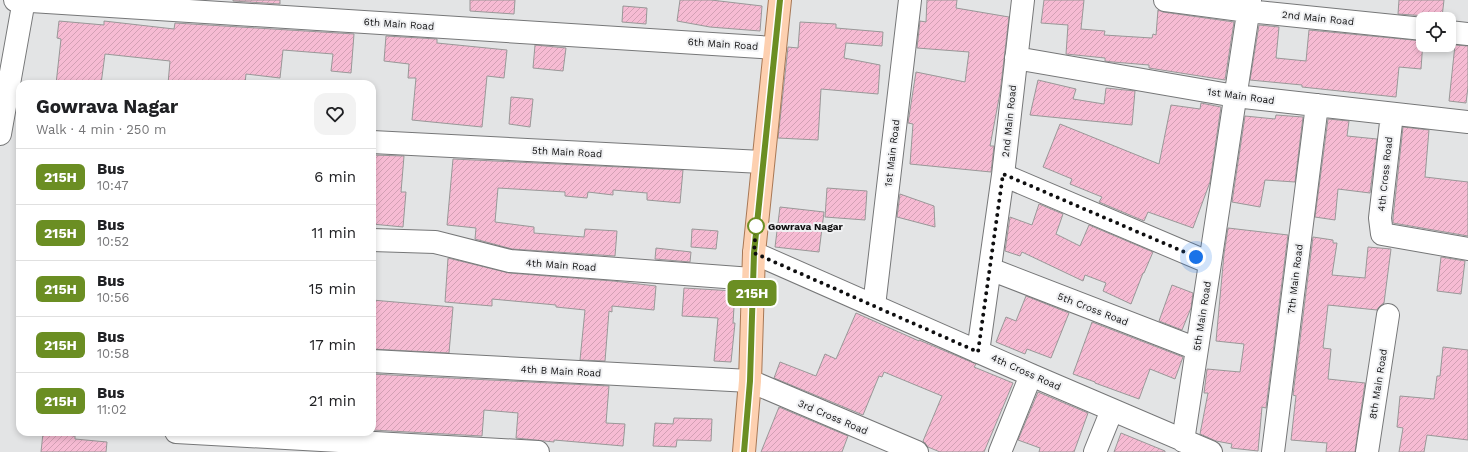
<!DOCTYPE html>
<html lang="en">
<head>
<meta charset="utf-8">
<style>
	body { margin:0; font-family:"Work Sans",sans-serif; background:#f2f2f2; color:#202124; height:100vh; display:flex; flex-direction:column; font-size:15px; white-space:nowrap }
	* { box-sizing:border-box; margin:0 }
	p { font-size:13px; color:#757577 }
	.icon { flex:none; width:22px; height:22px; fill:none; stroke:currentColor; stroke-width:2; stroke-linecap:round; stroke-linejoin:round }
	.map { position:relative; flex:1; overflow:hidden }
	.details { position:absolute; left:16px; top:80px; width:360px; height:356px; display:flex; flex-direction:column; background:#fff; border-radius:12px; box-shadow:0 2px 6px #0003 }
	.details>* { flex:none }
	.badge { padding:0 8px; border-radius:6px; font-size:14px; line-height:26px }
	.tools { position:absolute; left:1416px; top:12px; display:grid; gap:8px }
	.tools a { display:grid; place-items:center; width:40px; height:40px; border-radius:8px; background:#fff; box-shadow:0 2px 6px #0003; font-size:20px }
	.you { position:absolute; width:20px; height:20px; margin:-10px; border:3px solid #fff; border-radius:50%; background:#1a73e8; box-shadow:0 0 0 6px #1a73e833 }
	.map>.badge { position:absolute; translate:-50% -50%; box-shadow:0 0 0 2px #fff }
	.round { display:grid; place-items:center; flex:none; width:42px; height:42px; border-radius:12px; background:#f2f2f2 }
	.headline { display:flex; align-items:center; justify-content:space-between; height:68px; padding:0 20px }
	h1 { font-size:19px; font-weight:700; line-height:30px }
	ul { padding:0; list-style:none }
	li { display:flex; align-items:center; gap:12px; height:56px; padding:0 20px; border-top:1px solid #e0e0e0 }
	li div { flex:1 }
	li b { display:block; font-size:15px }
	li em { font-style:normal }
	li .badge { min-width:44px; font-weight:700; text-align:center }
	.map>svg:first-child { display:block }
	.building { fill:url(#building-hatch); stroke:#999898 }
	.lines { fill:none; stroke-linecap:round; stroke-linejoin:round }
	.minor-casing { stroke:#767778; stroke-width:24 }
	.major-casing { stroke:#a87856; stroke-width:24 }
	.minor { stroke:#fff; stroke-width:22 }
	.major { stroke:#fdd0b0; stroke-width:22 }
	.line-casing { stroke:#fff; stroke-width:9 }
	.line { stroke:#6b8e23; stroke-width:6 }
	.walk { stroke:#0f0f10; stroke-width:4; stroke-dasharray:0 7.2 }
	.stop-dot { fill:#fff; stroke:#6b8e23; stroke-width:2 }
	.labels { text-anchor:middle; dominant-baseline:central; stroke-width:4; stroke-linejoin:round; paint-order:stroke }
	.street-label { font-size:10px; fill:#0f0f10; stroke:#f0f1f3 }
	.stop-label { font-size:10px; font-weight:bold; fill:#0f0f10; stroke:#f0f1f3; text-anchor:start }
</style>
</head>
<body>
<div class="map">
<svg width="1468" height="452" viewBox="0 0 1468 452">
	<defs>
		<pattern id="building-hatch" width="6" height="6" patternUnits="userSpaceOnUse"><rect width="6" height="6" fill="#f6bbd3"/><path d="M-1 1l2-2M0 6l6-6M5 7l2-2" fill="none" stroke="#d2a0b4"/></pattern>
	</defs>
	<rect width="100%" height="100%" fill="#e3e4e5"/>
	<path class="building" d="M 233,0 L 280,0 L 280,4 L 233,1 Z
		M 470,0 L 515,0 L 514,14 L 470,11 Z
		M 680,0 L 711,0 L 762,6 L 760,31 L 710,27 L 677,21 Z
		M 927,0 L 957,0 L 956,8 L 1009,17 L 1000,93 L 990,146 L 994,146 L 991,172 L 910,164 L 913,124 L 908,123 L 916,72 L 965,82 L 969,52 L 917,48 L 920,21 L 926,22 Z
		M 1044,0 L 1084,0 L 1081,29 L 1105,31 L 1104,35 L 1152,38 L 1153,34 L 1156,35 L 1158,10 L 1163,12 L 1234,22 L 1225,80 L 1149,68 L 1149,65 L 1113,62 L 1105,61 L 1105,58 L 1066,54 L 1068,25 L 1041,23 Z
		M 1399,0 L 1444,0 L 1442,17 L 1398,14 Z
		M 623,6 L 647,8 L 646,24 L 622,22 Z
		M 59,21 L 104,25 L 104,21 L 174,29 L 175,23 L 354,34 L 351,73 L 331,71 L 333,54 L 283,50 L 280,78 L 246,74 L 245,84 L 168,84 L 170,61 L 105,54 L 101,84 L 56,84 L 61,39 L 57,38 Z
		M 800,22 L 836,24 L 836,28 L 883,32 L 882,46 L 846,43 L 844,58 L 880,65 L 878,94 L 821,89 L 818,140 L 778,138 L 788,47 L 798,48 Z
		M 1259,25 L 1279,27 L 1276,58 L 1306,61 L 1309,30 L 1423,41 L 1421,69 L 1399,67 L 1396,97 L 1302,87 L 1302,85 L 1250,80 Z
		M 386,36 L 437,39 L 437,43 L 507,50 L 504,78 L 487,76 L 482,127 L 412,120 L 416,78 L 408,78 L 409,64 L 384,61 Z
		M 535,45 L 566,48 L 563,71 L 533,68 Z
		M 1455,45 L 1468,46 L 1468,87 L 1466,103 L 1449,101 Z
		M 1038,80 L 1076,89 L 1073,99 L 1104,104 L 1106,88 L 1135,91 L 1132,125 L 1030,115 Z
		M 511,97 L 533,99 L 530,127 L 509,124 Z
		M 1201,103 L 1221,107 L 1210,182 L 1193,228 L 1148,212 L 1144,221 L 1099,202 L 1102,197 L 1070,184 L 1072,179 L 1043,167 L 1060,124 L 1159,164 L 1171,105 L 1200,109 Z
		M 1276,115 L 1303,117 L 1295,182 L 1265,180 L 1260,207 L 1232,202 L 1245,116 L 1275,119 Z
		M 1328,119 L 1349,121 L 1347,136 L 1377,139 L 1370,193 L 1338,189 L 1335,220 L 1315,217 Z
		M 1403,127 L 1429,130 L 1425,177 L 1468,182 L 1468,236 L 1393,223 L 1393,218 Z
		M 372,155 L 404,156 L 401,192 L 406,192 L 403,227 L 372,224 Z
		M 453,159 L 683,170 L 680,203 L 647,200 L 647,193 L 613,190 L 613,195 L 588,192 L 587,198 L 565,196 L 565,192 L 498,188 L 495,222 L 534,227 L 534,233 L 584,237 L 585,229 L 617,231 L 615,256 L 512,249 L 475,239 L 476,228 L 447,225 Z
		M 827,188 L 867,191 L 865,220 L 825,217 Z
		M 900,194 L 934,206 L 935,227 L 897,217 Z
		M 1039,204 L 1063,214 L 1056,234 L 1080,246 L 1089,225 L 1153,252 L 1144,273 L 1143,273 L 1131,304 L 1103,291 L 1106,283 L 1085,275 L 1083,281 L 1022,252 L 1020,256 L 1005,251 L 1010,217 L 1032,225 Z
		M 780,207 L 824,212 L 819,252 L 775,247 Z
		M 1228,228 L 1288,235 L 1266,408 L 1262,407 L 1258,451 L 1231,448 L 1232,444 L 1216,441 L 1200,434 L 1208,393 L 1204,393 L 1207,369 L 1240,372 L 1244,344 L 1216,341 L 1224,254 Z
		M 692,229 L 718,231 L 716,249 L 691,247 Z
		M 1313,237 L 1333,240 L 1333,243 L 1337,243 L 1332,275 L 1365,278 L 1368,247 L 1391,249 L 1384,303 L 1379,307 L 1377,310 L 1328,305 L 1323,348 L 1331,349 L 1328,379 L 1365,383 L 1355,452 L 1326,452 L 1327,443 L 1291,440 L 1296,396 L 1293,395 Z
		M 656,248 L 691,252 L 690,262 L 655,259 Z
		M 1441,257 L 1465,261 L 1461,294 L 1437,291 Z
		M 448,258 L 509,273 L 613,281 L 656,286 L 654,310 L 612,306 L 612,312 L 609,311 L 605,361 L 580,360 L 585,310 L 556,307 L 556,305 L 492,299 L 492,306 L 445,302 Z
		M 1172,285 L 1193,293 L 1191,308 L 1182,330 L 1159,321 Z
		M 684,288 L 735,291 L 733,323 L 735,323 L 731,362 L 714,361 L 718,318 L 682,316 Z
		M 1026,296 L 1069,313 L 1051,358 L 1027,349 L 1025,354 L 996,342 L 1006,317 L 1016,321 Z
		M 372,300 L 453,307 L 449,353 L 372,349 Z
		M 856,313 L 919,341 L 919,340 L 976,364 L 974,367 L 1013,383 L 984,452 L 940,452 L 928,447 L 923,441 L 942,396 L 884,372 L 882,377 L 879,376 L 863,415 L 774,378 L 780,362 L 816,376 L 825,354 L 836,359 Z
		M 1092,322 L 1183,357 L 1175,379 L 1150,369 L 1139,399 L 1095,383 L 1095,382 L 1073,374 Z
		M 1443,347 L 1468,350 L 1468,440 L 1427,435 L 1424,452 L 1399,452 L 1403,428 L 1397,427 L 1400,396 L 1434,399 L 1437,376 L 1440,376 Z
		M 372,374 L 609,386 L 606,423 L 625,424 L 623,446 L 554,440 L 554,442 L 516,438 L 518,413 L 484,410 L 482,436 L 372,430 Z
		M 1038,392 L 1088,413 L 1074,452 L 1039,452 L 1040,448 L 1018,440 Z
		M 779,407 L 848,436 L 842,452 L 761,452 Z
		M 674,418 L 712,419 L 711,441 L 677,440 L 676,447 L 653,446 L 655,423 L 673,424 Z
		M 43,433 L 75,436 L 75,439 L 107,442 L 106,452 L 41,452 Z
		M 1121,433 L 1165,451 L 1165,452 L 1114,452 Z"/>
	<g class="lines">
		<g class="minor-casing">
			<path id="minor" d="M 15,0 L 775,48
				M 1165,0 L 1248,11 L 1423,29
				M 1449,32 L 1468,34
				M 1016,58 L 1235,96 L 1468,122
				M 1392,114 L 1380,218 L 1382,234 L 1468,249
				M 0,134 L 24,0
				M 372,142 L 762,162
				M 1003,175 L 1210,263
				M 372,240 L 435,242 L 510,261 L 752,279
				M 754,253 L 1031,375 L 1211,452
				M 990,269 L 1197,349
				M 874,306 L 910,0
				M 978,352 L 1003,175 L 1023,0
				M 372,361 L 750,381 L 917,452
				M 176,432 L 538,452
				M 1183,441 L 1250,0
				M 1000,452 L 1031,375
				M 1095,452 L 1112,410
				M 1273,452 L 1317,105
				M 1367,452 L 1388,315"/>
		</g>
		<g class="major-casing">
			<path id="major" d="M 744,452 L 750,381 L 754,253 L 780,0"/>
		</g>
		<use href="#minor" class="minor"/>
		<use href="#major" class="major"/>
	</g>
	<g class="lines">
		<g class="line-casing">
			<path id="line" d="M 744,452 L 750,381 L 754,253 L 780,0"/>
		</g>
		<use href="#line" class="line"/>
		<path class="walk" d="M 756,226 L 754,253 L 978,352 L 1003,174 L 1196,257"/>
	</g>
	<circle class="stop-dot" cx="756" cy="226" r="8"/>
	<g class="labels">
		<g class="street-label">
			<text transform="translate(1318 18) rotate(6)">2nd Main Road</text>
			<text transform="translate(399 24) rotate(4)">6th Main Road</text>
			<text transform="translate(723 44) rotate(4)">6th Main Road</text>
			<text transform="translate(1241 96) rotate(8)">1st Main Road</text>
			<text transform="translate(1009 121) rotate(-84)">2nd Main Road</text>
			<text transform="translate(567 152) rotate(3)">5th Main Road</text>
			<text transform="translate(892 153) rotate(-83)">1st Main Road</text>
			<text transform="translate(1385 174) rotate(-84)">4th Cross Road</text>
			<text transform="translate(561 265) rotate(4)">4th Main Road</text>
			<text transform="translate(1295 279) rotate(-83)">7th Main Road</text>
			<text transform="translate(1093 309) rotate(21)">5th Cross Road</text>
			<text transform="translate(1202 316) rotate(-81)">5th Main Road</text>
			<text transform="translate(561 371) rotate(3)">4th B Main Road</text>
			<text transform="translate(1026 372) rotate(24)">4th Cross Road</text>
			<text transform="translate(1378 384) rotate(-81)">8th Main Road</text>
			<text transform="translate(833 417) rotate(23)">3rd Cross Road</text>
		</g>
		<g class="stop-label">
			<text x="768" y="226">Gowrava Nagar</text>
		</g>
	</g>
</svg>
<div class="tools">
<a><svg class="icon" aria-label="locate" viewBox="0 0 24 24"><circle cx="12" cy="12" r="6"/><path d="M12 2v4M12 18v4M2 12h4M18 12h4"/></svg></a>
</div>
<div class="you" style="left:1196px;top:257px"></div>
<b class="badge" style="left:752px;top:293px;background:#6b8e23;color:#fff">215H</b>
<section class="details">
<div class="headline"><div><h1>Gowrava Nagar</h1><p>Walk · 4 min · 250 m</p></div><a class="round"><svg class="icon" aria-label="heart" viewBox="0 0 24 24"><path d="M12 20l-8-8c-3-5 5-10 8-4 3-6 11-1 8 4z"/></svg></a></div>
<ul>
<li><span class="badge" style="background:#6b8e23;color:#fff">215H</span><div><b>Bus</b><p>10:47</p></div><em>6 min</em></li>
<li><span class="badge" style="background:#6b8e23;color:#fff">215H</span><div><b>Bus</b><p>10:52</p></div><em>11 min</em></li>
<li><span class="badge" style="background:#6b8e23;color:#fff">215H</span><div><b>Bus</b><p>10:56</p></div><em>15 min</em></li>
<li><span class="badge" style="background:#6b8e23;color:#fff">215H</span><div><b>Bus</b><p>10:58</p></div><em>17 min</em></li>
<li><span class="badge" style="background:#6b8e23;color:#fff">215H</span><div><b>Bus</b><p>11:02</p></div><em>21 min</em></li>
</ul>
</section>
</div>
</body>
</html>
